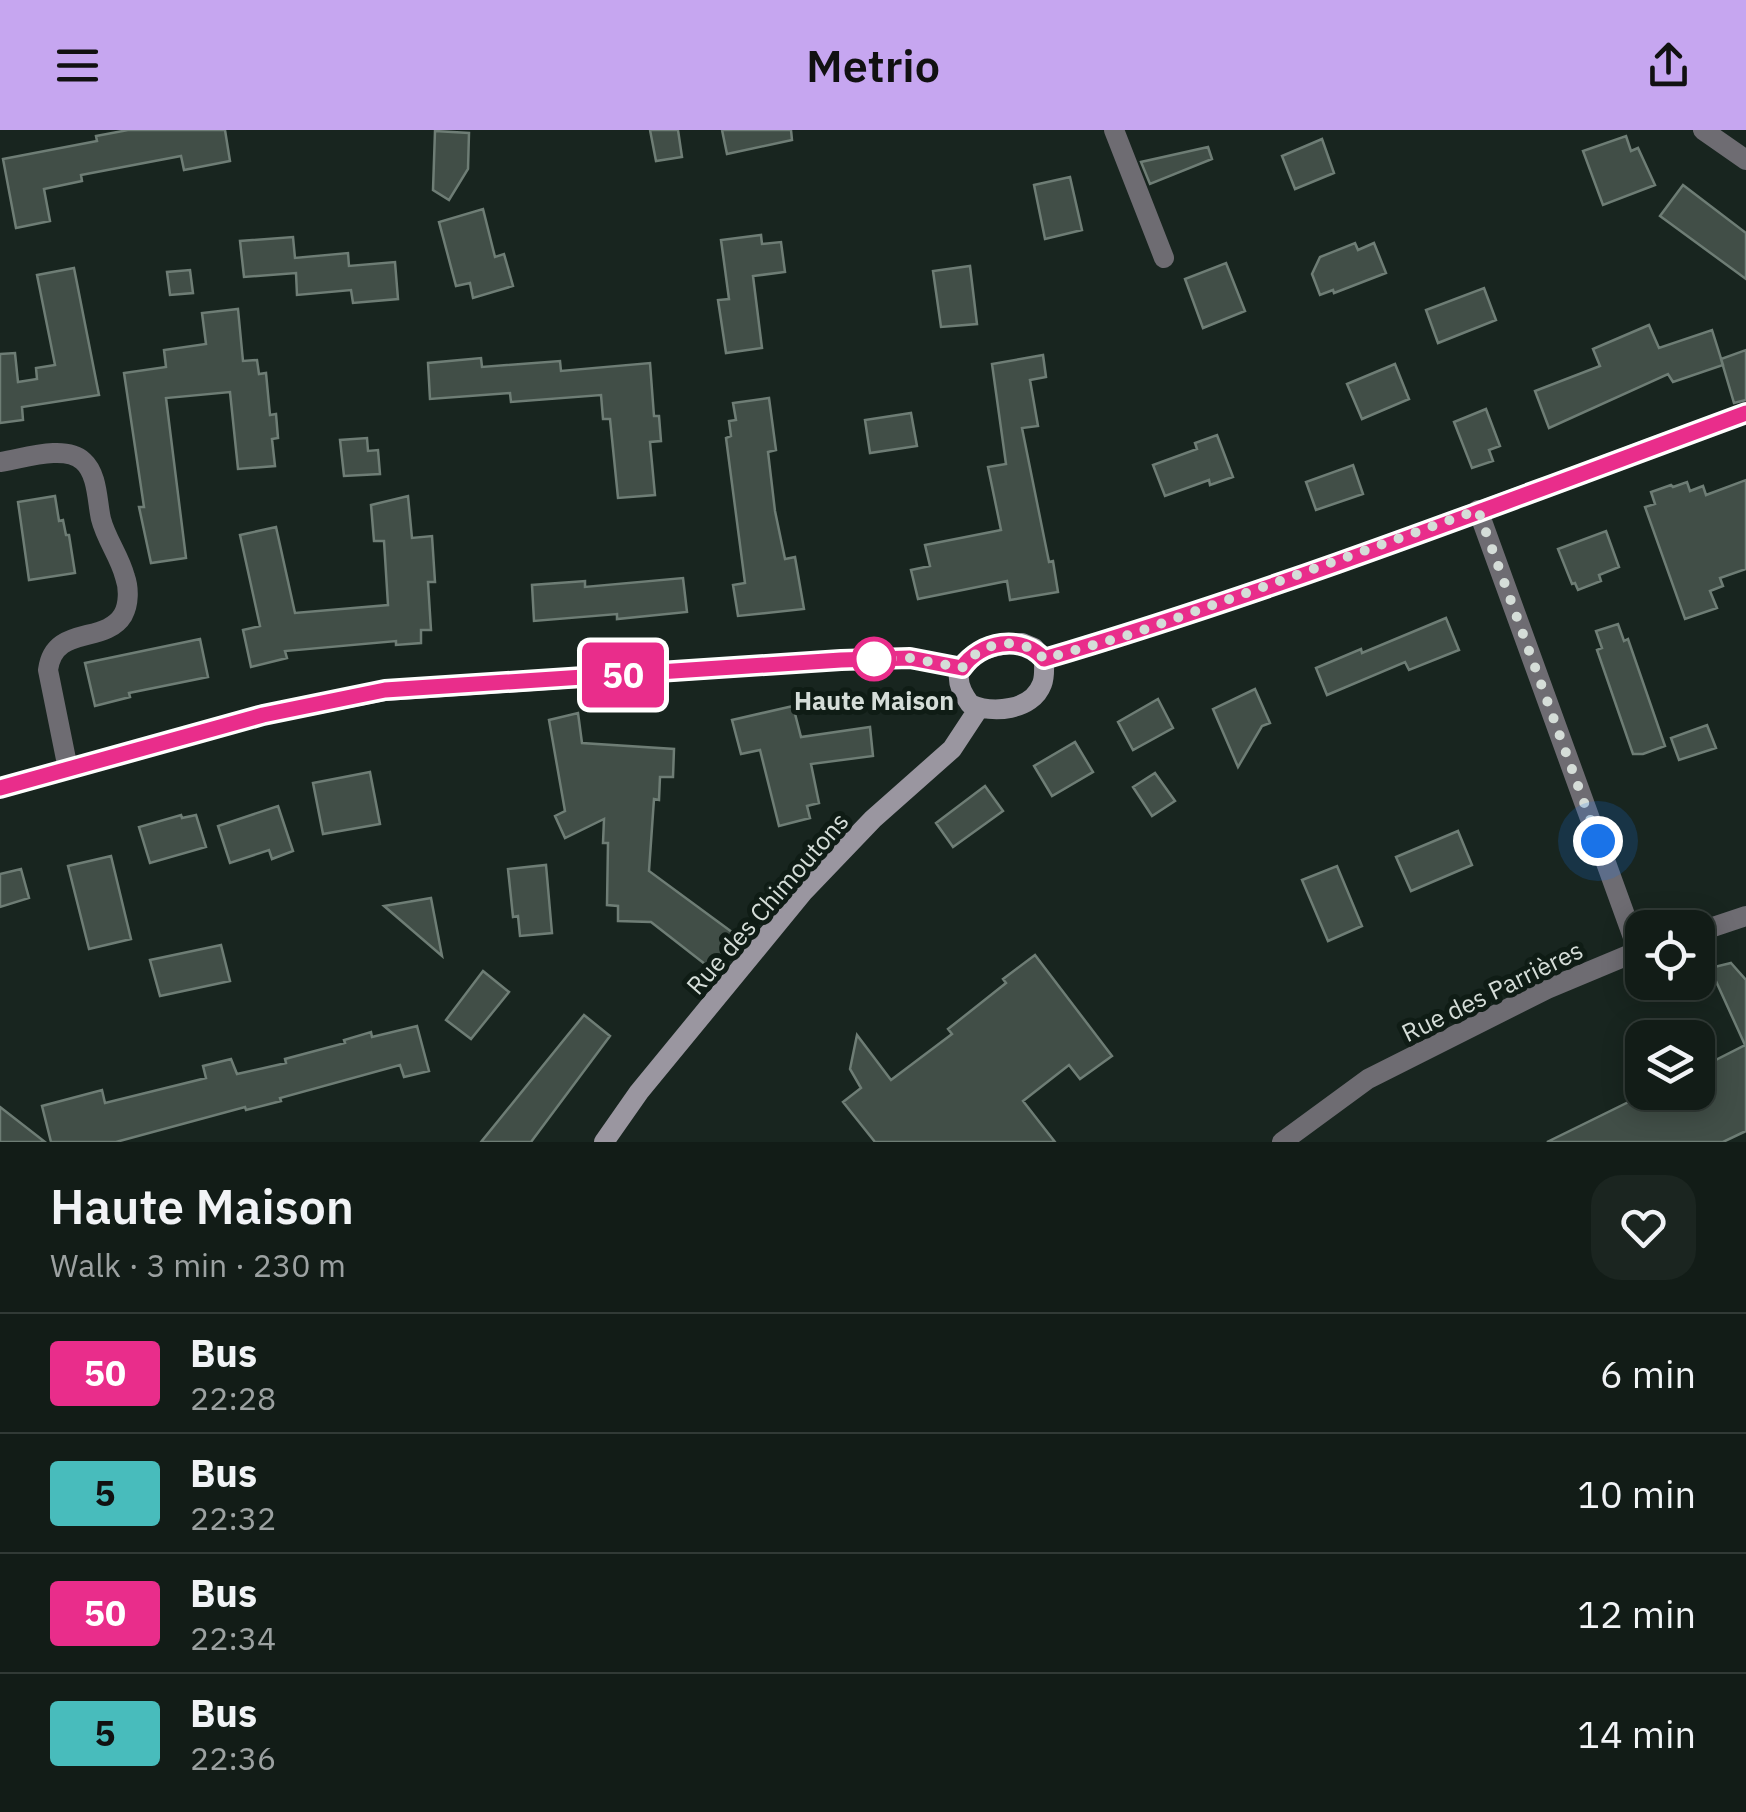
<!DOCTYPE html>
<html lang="en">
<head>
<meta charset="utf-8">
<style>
	body { margin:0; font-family:"IBM Plex Sans",sans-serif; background:#1b2520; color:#f1f3f6; height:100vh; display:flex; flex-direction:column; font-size:38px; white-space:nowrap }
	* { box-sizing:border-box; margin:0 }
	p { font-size:32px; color:#9ca1a1 }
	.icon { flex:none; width:55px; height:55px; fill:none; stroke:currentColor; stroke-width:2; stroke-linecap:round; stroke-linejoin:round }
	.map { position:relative; height:1012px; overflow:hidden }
	.drawer { display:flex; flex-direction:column; background:#121c17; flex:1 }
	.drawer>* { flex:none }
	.badge { padding:0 20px; border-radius:8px; font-size:35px; line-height:65px }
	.fabs { position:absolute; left:1625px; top:780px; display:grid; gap:20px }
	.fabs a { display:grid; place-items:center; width:90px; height:90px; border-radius:20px; background:#121c17; box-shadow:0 5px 25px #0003,0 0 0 2px #313a36; font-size:50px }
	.you { position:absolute; width:50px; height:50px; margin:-25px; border:8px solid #fff; border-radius:50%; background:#1a73e8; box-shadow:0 0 0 15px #1a73e833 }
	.map>.badge { position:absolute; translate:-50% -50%; box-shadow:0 0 0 5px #fff }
	.round { display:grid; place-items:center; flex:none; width:105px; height:105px; border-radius:30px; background:#1b2520 }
	.head { display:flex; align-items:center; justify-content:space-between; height:170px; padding:0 50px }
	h1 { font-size:48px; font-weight:600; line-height:75px }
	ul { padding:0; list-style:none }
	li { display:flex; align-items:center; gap:30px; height:120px; padding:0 50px; border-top:2px solid #313a36 }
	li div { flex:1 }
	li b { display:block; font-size:38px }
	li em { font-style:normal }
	li .badge { min-width:110px; font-weight:700; text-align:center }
	header { display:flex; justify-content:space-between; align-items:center; height:130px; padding:0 50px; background:#c6a6f0; color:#111; font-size:45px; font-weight:600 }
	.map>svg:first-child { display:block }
	.building { fill:#414e47; stroke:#6e7d75; stroke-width:2.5 }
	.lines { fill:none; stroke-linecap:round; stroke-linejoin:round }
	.minor { stroke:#6e6c72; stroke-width:20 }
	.secondary { stroke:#9a96a0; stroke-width:20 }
	.line-casing { stroke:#fff; stroke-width:22 }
	.line { stroke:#e92d8b; stroke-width:15 }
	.walk { stroke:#d5ddd8; stroke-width:10; stroke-dasharray:0 18 }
	.stop-dot { fill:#fff; stroke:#e92d8b; stroke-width:5 }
	.labels { text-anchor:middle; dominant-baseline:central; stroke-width:10; stroke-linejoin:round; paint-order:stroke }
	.stop-label { font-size:25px; font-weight:bold; fill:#d5ddd8; stroke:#0f1c15 }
	.street-label { font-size:25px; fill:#d5ddd8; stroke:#0f1c15 }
</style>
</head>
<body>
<header><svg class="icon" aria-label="menu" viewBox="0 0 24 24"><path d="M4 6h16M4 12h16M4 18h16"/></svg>Metrio<svg class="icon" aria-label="share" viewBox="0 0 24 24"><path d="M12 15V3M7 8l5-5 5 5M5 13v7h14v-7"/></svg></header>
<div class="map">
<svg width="1746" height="1012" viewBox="0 0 1746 1012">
	<rect width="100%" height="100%" fill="#18251f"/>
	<path class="building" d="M 128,0 L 225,0 L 230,31 L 184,40 L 181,26 L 81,45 L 82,51 L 44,59 L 50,91 L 16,98 L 3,29 L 97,11 L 96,6 Z
		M 650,0 L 678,0 L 682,27 L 656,31 Z
		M 722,0 L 791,0 L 792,10 L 727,24 Z
		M 435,1 L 469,3 L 468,39 L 449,70 L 433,60 Z
		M 1626,6 L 1631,21 L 1638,18 L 1655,55 L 1603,75 L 1583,21 Z
		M 1322,9 L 1334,43 L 1295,59 L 1282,26 Z
		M 1208,17 L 1212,29 L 1150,54 L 1141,32 Z
		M 1070,47 L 1082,100 L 1045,109 L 1034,55 Z
		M 1683,55 L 1746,103 L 1746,149 L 1660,86 Z
		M 483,79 L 495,127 L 504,124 L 513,156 L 473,168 L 470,153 L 456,156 L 439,92 Z
		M 761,105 L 762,114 L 781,112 L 785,142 L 753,146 L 762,218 L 726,223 L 718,170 L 729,169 L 721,110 Z
		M 293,107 L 295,128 L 348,123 L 349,136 L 395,132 L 398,169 L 353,173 L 351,160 L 297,165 L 296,143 L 244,147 L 240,111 Z
		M 1355,113 L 1358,120 L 1374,113 L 1386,143 L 1334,163 L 1333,160 L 1320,165 L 1312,144 L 1320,127 Z
		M 1226,133 L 1245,181 L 1203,198 L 1185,149 Z
		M 970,136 L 977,194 L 941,197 L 933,141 Z
		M 74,138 L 99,265 L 22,277 L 23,290 L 0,293 L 0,224 L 15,223 L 18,252 L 37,249 L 36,238 L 55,235 L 37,145 Z
		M 190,140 L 193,163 L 170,165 L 167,142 Z
		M 1484,158 L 1496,190 L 1438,213 L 1426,180 Z
		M 238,179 L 243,231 L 257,230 L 259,244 L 266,243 L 270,285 L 276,284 L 278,308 L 272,309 L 275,336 L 238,339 L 230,262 L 166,268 L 186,428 L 151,433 L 139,377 L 144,377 L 124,243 L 166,237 L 164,220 L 206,214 L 202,183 Z
		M 1649,195 L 1659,218 L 1712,200 L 1723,235 L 1673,252 L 1668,244 L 1549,298 L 1535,261 L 1600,236 L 1593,219 Z
		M 1746,220 L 1746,270 L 1734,273 L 1721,229 Z
		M 1043,225 L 1046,247 L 1030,250 L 1038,296 L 1022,298 L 1049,432 L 1053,431 L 1058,462 L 1010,470 L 1007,451 L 918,469 L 911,440 L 930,436 L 925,415 L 1001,400 L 988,337 L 1006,334 L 992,234 Z
		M 481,228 L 482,237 L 560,231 L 561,241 L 650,233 L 654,286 L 659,286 L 661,311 L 650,312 L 655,365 L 618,368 L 610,289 L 603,289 L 601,265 L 511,272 L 510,263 L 430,269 L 428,233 Z
		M 1395,234 L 1409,269 L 1362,289 L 1347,254 Z
		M 769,268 L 776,320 L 768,322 L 775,381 L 785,429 L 795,427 L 804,479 L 738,486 L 733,455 L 745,453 L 726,308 L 731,306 L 729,291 L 736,290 L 733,273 Z
		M 1486,279 L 1500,316 L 1489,320 L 1493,331 L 1472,338 L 1454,292 Z
		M 911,283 L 917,316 L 870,323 L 865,290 Z
		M 1217,305 L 1233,347 L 1210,355 L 1209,350 L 1165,366 L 1153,335 L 1197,319 L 1195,313 Z
		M 367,308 L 368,321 L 378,320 L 380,344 L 344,346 L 340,310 Z
		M 1353,335 L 1363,364 L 1316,380 L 1306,352 Z
		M 1746,350 L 1746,439 L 1720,448 L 1723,456 L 1710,461 L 1717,478 L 1685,489 L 1645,377 L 1655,374 L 1651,362 L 1671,355 L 1673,357 L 1687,352 L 1690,361 L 1703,356 L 1706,365 Z
		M 55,366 L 59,391 L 63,390 L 66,405 L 69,405 L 75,443 L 29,450 L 18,372 Z
		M 408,366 L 412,408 L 432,406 L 435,452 L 428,452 L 431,500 L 421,500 L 421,513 L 396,515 L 396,511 L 285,521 L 287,528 L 251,537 L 243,500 L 260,496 L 240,405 L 276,397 L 295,483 L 388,475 L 384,411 L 374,411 L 371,375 Z
		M 1606,401 L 1619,437 L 1599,445 L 1601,451 L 1578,460 L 1575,453 L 1572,454 L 1558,419 Z
		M 683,448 L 687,482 L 617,489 L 617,484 L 534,491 L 532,455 L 585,451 L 585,457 Z
		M 1446,488 L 1459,520 L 1409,540 L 1405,532 L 1327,565 L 1316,538 L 1361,519 L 1362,523 Z
		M 1618,494 L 1624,511 L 1628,509 L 1665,616 L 1643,624 L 1633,624 L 1597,520 L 1602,518 L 1596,501 Z
		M 200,509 L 208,547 L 129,563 L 130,567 L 95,576 L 85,533 Z
		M 1255,559 L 1270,593 L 1262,596 L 1238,637 L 1213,579 Z
		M 1158,569 L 1173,598 L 1133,620 L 1118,592 Z
		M 793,576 L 801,607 L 870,597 L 873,626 L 811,634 L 819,673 L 807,676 L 810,688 L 779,696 L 760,620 L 741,624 L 732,590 Z
		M 578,583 L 582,613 L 674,619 L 673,647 L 660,647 L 659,670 L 654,669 L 649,741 L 736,805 L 710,838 L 651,792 L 618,791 L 618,776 L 607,775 L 608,713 L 603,713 L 604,689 L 565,708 L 555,686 L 565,681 L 549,590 Z
		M 1707,595 L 1716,618 L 1679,630 L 1671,608 Z
		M 1075,612 L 1093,642 L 1052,666 L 1034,636 Z
		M 370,642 L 380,694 L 323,704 L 313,653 Z
		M 1155,643 L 1175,671 L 1152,686 L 1133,657 Z
		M 985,656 L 1003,681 L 953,717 L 936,693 Z
		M 278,676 L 293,721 L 272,729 L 269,720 L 230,733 L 218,696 Z
		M 181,685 L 182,688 L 196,685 L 206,717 L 150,733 L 139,697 Z
		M 1458,701 L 1472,735 L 1411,761 L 1396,727 Z
		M 111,726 L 131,809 L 89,819 L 68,736 Z
		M 546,735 L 552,803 L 520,806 L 518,786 L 513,787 L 508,739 Z
		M 1337,736 L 1362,796 L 1328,811 L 1302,750 Z
		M 21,739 L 29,768 L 0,777 L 0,744 Z
		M 431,768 L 442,826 L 384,776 Z
		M 221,815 L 230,851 L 160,866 L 150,830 Z
		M 1035,825 L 1112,926 L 1080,949 L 1069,935 L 1023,971 L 1055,1012 L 875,1012 L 843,972 L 861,958 L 850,939 L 857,905 L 891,950 L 952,904 L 948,899 L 1006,853 L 1003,849 Z
		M 1731,833 L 1746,850 L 1746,1001 L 1723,1012 L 1547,1012 L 1649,962 L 1698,962 L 1698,939 L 1745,915 L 1710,838 Z
		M 483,841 L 509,862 L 471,909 L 446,890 Z
		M 584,885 L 610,906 L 531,1012 L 481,1012 Z
		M 417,896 L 429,941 L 404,947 L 400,935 L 280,968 L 281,971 L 246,980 L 245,977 L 116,1012 L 51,1012 L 42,976 L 102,960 L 105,973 L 206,948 L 203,936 L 231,929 L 237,944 L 286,933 L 285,929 L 345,913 L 344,910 L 371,902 L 372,907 Z
		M 0,977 L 45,1012 L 0,1012 Z"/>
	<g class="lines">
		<path class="minor" d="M 1114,0 L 1164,128
			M 1703,0 L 1746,30
			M 0,332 C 22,329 65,314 83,331 C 98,344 97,372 101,389 C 106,409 120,427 125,447 C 129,458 129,474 123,485 C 105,515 54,494 48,540 L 68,639
			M 1698,802 L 1746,786
			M 1282,1012 L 1368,949 L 1547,859 L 1638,821 L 1478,380"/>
		<path class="secondary" d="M 1022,513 L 1034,518 L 1044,529 C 1044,537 1045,547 1042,554 C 1032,581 992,584 970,574 C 936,529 987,515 1022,513 Z
			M 1044,529 C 1282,459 1513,368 1746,283
			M 0,658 L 263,585 L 385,561 L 841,530 L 910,528 L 961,538
			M 604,1012 L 639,962 L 804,761 L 873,689 L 952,619 L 979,578"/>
	</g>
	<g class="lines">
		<g class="line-casing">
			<path id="line" d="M 0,658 L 263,585 L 385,560 L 841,530 L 910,528 L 962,538 C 980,511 1022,504 1044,529 C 1281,459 1513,369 1746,283"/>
		</g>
		<use href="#line" class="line"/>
		<path class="walk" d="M 874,529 L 910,528 L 962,538 C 980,511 1022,504 1044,529 L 1132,504 L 1478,380 L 1598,711"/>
	</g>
	<circle class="stop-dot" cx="874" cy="529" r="20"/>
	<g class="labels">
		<g class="stop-label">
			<text x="874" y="570">Haute Maison</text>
		</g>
		<g class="street-label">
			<text transform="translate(767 773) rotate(-49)">Rue des Chimoutons</text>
			<text transform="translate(1492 861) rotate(-26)">Rue des Parrières</text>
		</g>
	</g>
</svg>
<div class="fabs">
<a><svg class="icon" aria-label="locate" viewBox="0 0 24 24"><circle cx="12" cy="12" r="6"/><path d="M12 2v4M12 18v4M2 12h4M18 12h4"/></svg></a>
<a><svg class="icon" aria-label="layers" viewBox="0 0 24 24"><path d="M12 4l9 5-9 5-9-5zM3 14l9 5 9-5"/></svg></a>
</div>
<div class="you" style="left:1598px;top:711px"></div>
<b class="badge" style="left:623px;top:545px;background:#e92d8b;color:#fff">50</b>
</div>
<section class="drawer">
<div class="head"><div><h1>Haute Maison</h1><p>Walk · 3 min · 230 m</p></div><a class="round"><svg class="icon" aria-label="heart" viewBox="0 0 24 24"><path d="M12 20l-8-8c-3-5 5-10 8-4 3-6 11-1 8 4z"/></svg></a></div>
<ul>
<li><span class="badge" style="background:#e92d8b;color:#fff">50</span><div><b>Bus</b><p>22:28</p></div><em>6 min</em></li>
<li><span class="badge" style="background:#48bcbc;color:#111">5</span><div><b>Bus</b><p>22:32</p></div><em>10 min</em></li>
<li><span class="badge" style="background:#e92d8b;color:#fff">50</span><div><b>Bus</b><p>22:34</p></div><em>12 min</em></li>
<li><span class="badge" style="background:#48bcbc;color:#111">5</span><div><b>Bus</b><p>22:36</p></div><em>14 min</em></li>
</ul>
</section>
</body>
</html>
